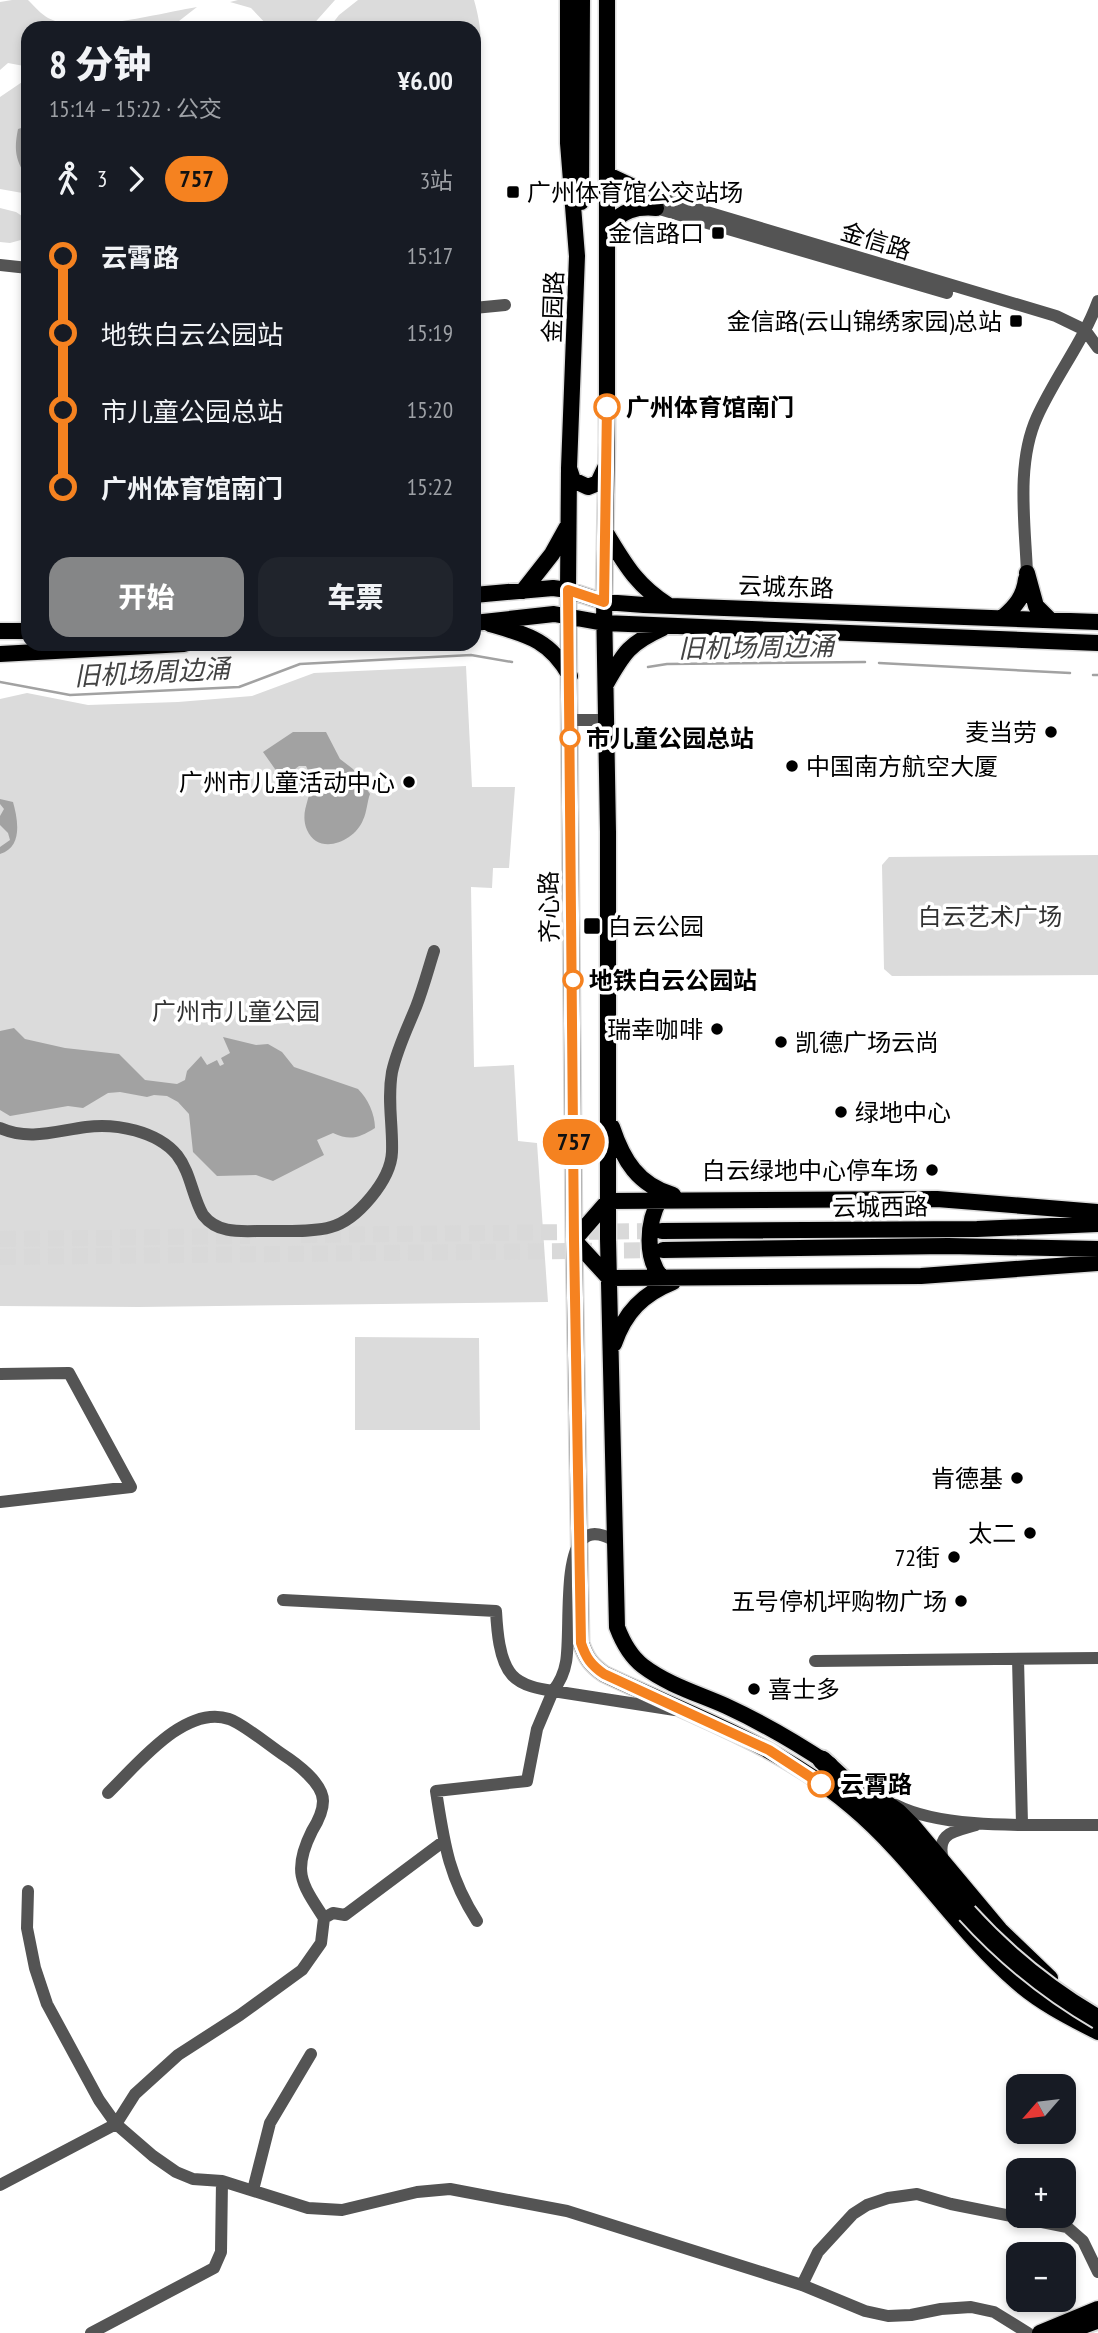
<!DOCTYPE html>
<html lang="zh">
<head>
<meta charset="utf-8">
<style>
	body { margin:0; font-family:"PT Sans Narrow","Noto Sans SC",sans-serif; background:#20242c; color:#f1f3f6; height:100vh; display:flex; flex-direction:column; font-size:26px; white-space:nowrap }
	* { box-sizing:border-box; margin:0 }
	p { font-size:23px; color:#9ea1a6 }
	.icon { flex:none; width:38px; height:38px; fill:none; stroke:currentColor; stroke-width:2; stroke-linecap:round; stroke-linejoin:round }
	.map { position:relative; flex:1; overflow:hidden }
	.drawer { position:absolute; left:21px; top:21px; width:460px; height:630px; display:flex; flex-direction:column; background:#171b24; border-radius:21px; box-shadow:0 4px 10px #0003 }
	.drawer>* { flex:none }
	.badge { padding:0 14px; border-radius:23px; font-size:24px; line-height:46px }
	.needle { width:46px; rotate:242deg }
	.buttons { position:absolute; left:1006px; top:2074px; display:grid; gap:14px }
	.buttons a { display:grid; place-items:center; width:70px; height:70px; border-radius:14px; background:#171b24; box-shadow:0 4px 10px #0003; font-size:35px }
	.map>.badge { position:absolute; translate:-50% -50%; box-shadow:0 0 0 4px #fff }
	.legs { display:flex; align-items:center; gap:10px; height:77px; padding:0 28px; font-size:23px }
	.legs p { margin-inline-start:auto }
	.overview { display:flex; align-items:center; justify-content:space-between; height:119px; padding:0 28px }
	h1 { font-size:38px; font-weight:800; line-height:52px }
	.button { display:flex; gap:14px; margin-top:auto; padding:14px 28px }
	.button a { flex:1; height:80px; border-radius:21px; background:#858687; color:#fff; font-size:28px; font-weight:800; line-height:80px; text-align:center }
	.button a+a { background:#20242c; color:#f1f3f6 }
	ul { padding:0 28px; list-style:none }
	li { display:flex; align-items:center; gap:24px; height:77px; font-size:26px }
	li i { display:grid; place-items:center; width:10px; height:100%; margin:0 9px; background:currentColor }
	li i::after { content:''; width:18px; height:18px; margin:-9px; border:5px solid; border-radius:50%; background:#171b24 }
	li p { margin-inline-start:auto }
	li:first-child i { background:linear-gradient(#0000 50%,currentColor 0) }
	li:last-child i { background:linear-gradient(currentColor 50%,#0000 0) }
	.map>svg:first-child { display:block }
	.green { fill:#dbdbdb }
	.water { fill:#a2a2a2 }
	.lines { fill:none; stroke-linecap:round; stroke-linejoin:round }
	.stream { stroke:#a2a2a2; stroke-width:2.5 }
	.major-tunnel { stroke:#d9d9d9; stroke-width:16; stroke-dasharray:16 8; stroke-linecap:butt }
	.major-casing { stroke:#dbdbdb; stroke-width:19 }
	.highway-casing { stroke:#dbdbdb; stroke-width:23 }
	.minor { stroke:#545454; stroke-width:12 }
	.major { stroke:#000; stroke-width:16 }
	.highway { stroke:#000; stroke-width:19 }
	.highway-bridge-casing { stroke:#dbdbdb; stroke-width:23; stroke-linecap:butt }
	.highway-bridge { stroke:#000; stroke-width:19 }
	.line-1-casing { stroke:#fff; stroke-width:16 }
	.line-1 { stroke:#f58220; stroke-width:10 }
	.poi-dot { fill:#000; stroke:#fff; stroke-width:2.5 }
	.stop-1-dot { fill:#fff; stroke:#f58220; stroke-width:3.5 }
	.labels { text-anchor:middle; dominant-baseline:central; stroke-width:7; stroke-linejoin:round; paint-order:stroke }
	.poi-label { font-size:24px; fill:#000; stroke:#fff; text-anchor:end }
	.street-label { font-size:24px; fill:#000; stroke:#fff }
	.stop-label { font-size:24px; font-weight:bold; fill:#000; stroke:#fff; text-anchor:start }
	.park-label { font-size:24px; fill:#323232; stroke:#fff }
	.water-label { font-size:26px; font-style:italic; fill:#434343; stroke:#fff }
</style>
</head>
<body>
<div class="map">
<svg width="1098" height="2333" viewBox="0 0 1098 2333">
	<rect width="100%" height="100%" fill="#fff"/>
	<path class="green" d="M 12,0 L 28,0 C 34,6 41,14 48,18 C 81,35 160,13 197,7 L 170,28 L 28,28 L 28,63 L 24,66 L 8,63 L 0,70 L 0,2 Z
		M 238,0 L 335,0 L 310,28 L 270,28 L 251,8 L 230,2 Z
		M 358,0 L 474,0 C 481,24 485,52 474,75 L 474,28 L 329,28 L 339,15 Z
		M 28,78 L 28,194 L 0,189 L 0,97 Z
		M 0,208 L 16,212 L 28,220 L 28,238 L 10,243 L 0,242 Z
		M 466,666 L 472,787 L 515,787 L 509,868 L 493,868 L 492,888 L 471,887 L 474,1067 L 514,1065 L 518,1141 L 537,1143 L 548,1302 L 139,1307 L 0,1306 L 0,699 L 27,693 L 88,705 L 178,702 L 252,696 L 314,673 Z
		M 1098,855 L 1098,975 L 892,976 L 884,969 L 882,865 L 889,857 Z
		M 355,1337 L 479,1338 L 480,1430 L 355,1430 Z"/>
	<path class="water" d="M 28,126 L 28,165 L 26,176 C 15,159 14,149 18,129 Z
		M 293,732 L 326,732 L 340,759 L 353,769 L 370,794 C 367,802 367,812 363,820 C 355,841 319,857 307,830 C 297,806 320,792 306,766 L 299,766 L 282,779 L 263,752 Z
		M 0,799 L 13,802 C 18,820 23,847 0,854 L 0,847 L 10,840 L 8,833 L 0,825 L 0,816 L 4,809 L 0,804 Z
		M 14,1028 L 25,1039 L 65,1048 L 119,1054 L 145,1080 L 177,1084 L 185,1080 L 187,1071 L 201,1056 L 207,1065 L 217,1060 L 220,1066 L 224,1064 L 221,1058 L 230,1053 L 223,1037 L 256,1045 L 268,1044 L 282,1052 L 294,1067 L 358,1089 C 368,1099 375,1114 375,1128 C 359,1138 350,1141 333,1133 L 317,1140 L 324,1155 L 273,1181 L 256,1175 L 217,1176 L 193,1152 L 189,1114 L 178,1102 L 167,1096 L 154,1095 L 147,1097 L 120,1092 L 108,1093 L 83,1108 L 68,1106 L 10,1116 L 0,1110 L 0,1031 Z"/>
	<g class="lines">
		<path class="stream" d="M 879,663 L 1070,673
			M 648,667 L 667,664 L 865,662
			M 1093,675 L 1098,675
			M 0,682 L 70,695 L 239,687 L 300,664 L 471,655 L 512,662"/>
		<path class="major-tunnel" d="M 301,1235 L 662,1231
			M 0,1239 L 250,1236
			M 0,1257 L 663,1250"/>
		<g class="major-casing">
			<path id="major" d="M 568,0 L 568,143 L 577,256 L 569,468 L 568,590 L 574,1240 L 581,1643 C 586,1658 591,1665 604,1674 C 688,1714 780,1745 852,1807 C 914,1859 956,1929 1017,1982 C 1041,2003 1069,2017 1098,2032
				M 607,0 L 607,442 L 604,602 L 608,832 L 608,1239 L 617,1627 C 623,1643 630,1656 643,1666 C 668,1685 699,1694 726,1706 C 763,1723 797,1743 830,1765
				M 608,175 L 653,196
				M 581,202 L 582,0
				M 608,226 C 623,211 635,206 656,208
				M 569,468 L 573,480 L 588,487 L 598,483 L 605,468
				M 606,533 C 625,564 636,585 668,605
				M 1027,573 L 1036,606 L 1050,620
				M 523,591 L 552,554 L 567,527
				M 474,595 L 553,588 L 568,590 L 604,602 L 644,605 L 1098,622
				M 1003,617 C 1016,606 1024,596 1026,579
				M 474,623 L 554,614 L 604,623 L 1098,643
				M 490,624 C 528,635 550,640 570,676
				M 0,631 L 28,631
				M 0,654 L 184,644
				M 606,684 C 624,652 630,643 663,628
				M 612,1127 C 623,1160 638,1185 673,1195
				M 660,1199 C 647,1222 644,1259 663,1279
				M 662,1231 L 977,1229 L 1098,1224
				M 574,1240 L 608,1201 L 937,1199 L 1098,1212
				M 574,1240 L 609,1278 L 921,1276 L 1098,1263
				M 663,1250 L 948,1246 L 1098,1249
				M 614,1344 C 625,1312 643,1294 673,1282
				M 858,1783 L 898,1811 L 913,1826 L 1000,1930 L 1050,1978
				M 1040,2333 L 1098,2309"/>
		</g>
		<g class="highway-casing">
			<path id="highway" d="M 822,1760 L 900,1832 L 967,1913
				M 1059,2333 L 1098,2319"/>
		</g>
		<path class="minor" d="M 653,196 L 1056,316 L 1085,330
			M 656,208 L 947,293
			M 0,265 L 28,268
			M 474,308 L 505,305
			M 1085,330 L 1098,348
			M 1027,573 C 1025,523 1016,463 1037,417 C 1055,377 1083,342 1098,301
			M 570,720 L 605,720
			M 0,1128 C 29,1141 56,1131 86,1127 C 116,1123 157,1131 177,1155 C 191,1173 192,1196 203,1215 C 220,1237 248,1230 272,1231 C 290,1231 314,1232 331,1227 C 357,1220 391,1180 392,1152 C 393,1125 387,1100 392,1072 C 397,1049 407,1029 416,1007 C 423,989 428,970 434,951
			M 0,1374 L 69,1373 L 131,1487 L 0,1502
			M 613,1540 C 604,1535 592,1530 583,1539 C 563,1556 571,1635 566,1662 C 564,1674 560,1682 553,1691 L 675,1710
			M 283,1600 L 496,1611 C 497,1629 499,1661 512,1675 C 522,1686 540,1689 553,1691 L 537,1729 L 527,1781 L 436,1791 C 444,1842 448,1876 477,1921
			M 1018,1659 L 1022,1824
			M 815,1661 L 1098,1658
			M 896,1805 C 947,1831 1041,1824 1098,1825
			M 943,1861 C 936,1832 953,1832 976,1825
			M 28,1891 L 27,1928 L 35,1968 L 47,2004 L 99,2100 L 116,2124 L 153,2156 L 176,2172 L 193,2179 L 222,2181 L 308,2208 L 342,2210 L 417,2192 L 450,2189 L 567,2211 L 802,2285 L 865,2311 L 888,2316 L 911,2315 L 941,2309 L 971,2307 L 994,2312 L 1028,2333
			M 324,1918 L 333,1913 L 345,1915 L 444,1841
			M 0,2185 L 116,2124 L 135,2094 L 178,2055 L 240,2015 L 302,1970 L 321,1943 L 324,1918 C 301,1883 292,1871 312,1831 C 317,1823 323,1811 323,1801 C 323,1783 296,1763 282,1754 C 270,1746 242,1723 229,1719 C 185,1704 137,1765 108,1793
			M 253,2190 L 270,2123 L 311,2054
			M 802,2285 L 818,2252 L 853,2214 L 867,2205 L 888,2198 L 917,2194 L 951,2204 L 1067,2227 L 1083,2241 L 1098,2272
			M 91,2333 L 214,2268 L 221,2252 L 222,2181"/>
		<use href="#major" class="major"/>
		<use href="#highway" class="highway"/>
		<g class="highway-bridge-casing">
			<path id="highway-bridge" d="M 967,1913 C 1006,1956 1048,1990 1098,2019"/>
		</g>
		<use href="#highway-bridge" class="highway-bridge"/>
	</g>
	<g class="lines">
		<g class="line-1-casing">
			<path id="line-1" d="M 607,407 L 604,602 L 568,590 L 574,1240 L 581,1643 C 586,1658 591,1665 604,1674 L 769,1750 L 821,1784"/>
		</g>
		<use href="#line-1" class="line-1"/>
	</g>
	<g class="poi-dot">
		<rect x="506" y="185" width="14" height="14" rx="3.5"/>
		<rect x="711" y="226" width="14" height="14" rx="3.5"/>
		<rect x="1009" y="314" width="14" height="14" rx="3.5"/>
		<circle cx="1051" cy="732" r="7"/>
		<circle cx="792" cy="766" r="7"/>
		<circle cx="409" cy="782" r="7"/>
		<rect x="583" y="917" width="18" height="18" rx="3.5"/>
		<circle cx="717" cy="1029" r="7"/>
		<circle cx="781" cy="1042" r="7"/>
		<circle cx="841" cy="1112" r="7"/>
		<circle cx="932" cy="1170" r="7"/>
		<circle cx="1017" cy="1478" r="7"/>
		<circle cx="1030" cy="1533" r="7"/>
		<circle cx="954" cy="1557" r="7"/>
		<circle cx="961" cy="1601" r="7"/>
		<circle cx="754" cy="1689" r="7"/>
	</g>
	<g class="stop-1-dot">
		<circle cx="607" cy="407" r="12"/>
		<circle cx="570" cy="738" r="9"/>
		<circle cx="573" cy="980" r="9"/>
		<circle cx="821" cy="1784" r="12"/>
	</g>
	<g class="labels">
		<g class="poi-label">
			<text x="527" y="192" text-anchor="start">广州体育馆公交站场</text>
			<text x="704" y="233">金信路口</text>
			<text x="1002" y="321">金信路(云山锦绣家园)总站</text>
			<text x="1037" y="732">麦当劳</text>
			<text x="806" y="766" text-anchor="start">中国南方航空大厦</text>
			<text x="395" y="782">广州市儿童活动中心</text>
			<text x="608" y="926" text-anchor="start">白云公园</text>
			<text x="703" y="1029">瑞幸咖啡</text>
			<text x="795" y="1042" text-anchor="start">凯德广场云尚</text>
			<text x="855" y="1112" text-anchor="start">绿地中心</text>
			<text x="918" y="1170">白云绿地中心停车场</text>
			<text x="1003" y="1478">肯德基</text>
			<text x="1016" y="1533">太二</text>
			<text x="940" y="1557">72街</text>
			<text x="947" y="1601">五号停机坪购物广场</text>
			<text x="768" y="1689" text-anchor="start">喜士多</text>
		</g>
		<g class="street-label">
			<text transform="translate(876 241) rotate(17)">金信路</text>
			<text transform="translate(553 307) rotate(-88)">金园路</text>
			<text transform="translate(786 587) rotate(2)">云城东路</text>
			<text transform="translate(549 907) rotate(-91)">齐心路</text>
			<text transform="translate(880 1207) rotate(-1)">云城西路</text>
		</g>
		<g class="stop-label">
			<text x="626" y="407">广州体育馆南门</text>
			<text x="586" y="738">市儿童公园总站</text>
			<text x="589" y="980">地铁白云公园站</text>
			<text x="840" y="1784">云霄路</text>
		</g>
		<g class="park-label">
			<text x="990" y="916">白云艺术广场</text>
			<text x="236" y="1011">广州市儿童公园</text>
		</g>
		<g class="water-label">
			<text transform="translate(756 647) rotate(-1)">旧机场周边涌</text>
			<text transform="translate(152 672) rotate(-3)">旧机场周边涌</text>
		</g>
	</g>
</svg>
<div class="buttons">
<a><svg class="needle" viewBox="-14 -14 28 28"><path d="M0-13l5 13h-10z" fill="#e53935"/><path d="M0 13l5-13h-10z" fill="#9ea1a6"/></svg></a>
<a>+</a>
<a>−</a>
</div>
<b class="badge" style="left:574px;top:1142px;background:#f58220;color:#111">757</b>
<section class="drawer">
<div class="overview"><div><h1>8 分钟</h1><p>15:14 – 15:22 · 公交</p></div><b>¥6.00</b></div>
<div class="legs"><svg class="icon" aria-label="walk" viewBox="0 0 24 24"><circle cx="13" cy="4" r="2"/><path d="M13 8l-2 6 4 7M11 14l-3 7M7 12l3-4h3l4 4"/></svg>3<svg class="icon" aria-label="forward" viewBox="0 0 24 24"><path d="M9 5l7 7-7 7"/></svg><b class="badge" style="background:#f58220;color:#111">757</b><p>3站</p></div>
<ul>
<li><i style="color:#f58220"></i><b>云霄路</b><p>15:17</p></li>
<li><i style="color:#f58220"></i><span>地铁白云公园站</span><p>15:19</p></li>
<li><i style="color:#f58220"></i><span>市儿童公园总站</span><p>15:20</p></li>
<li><i style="color:#f58220"></i><b>广州体育馆南门</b><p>15:22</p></li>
</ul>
<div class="button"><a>开始</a><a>车票</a></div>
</section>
</div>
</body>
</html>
